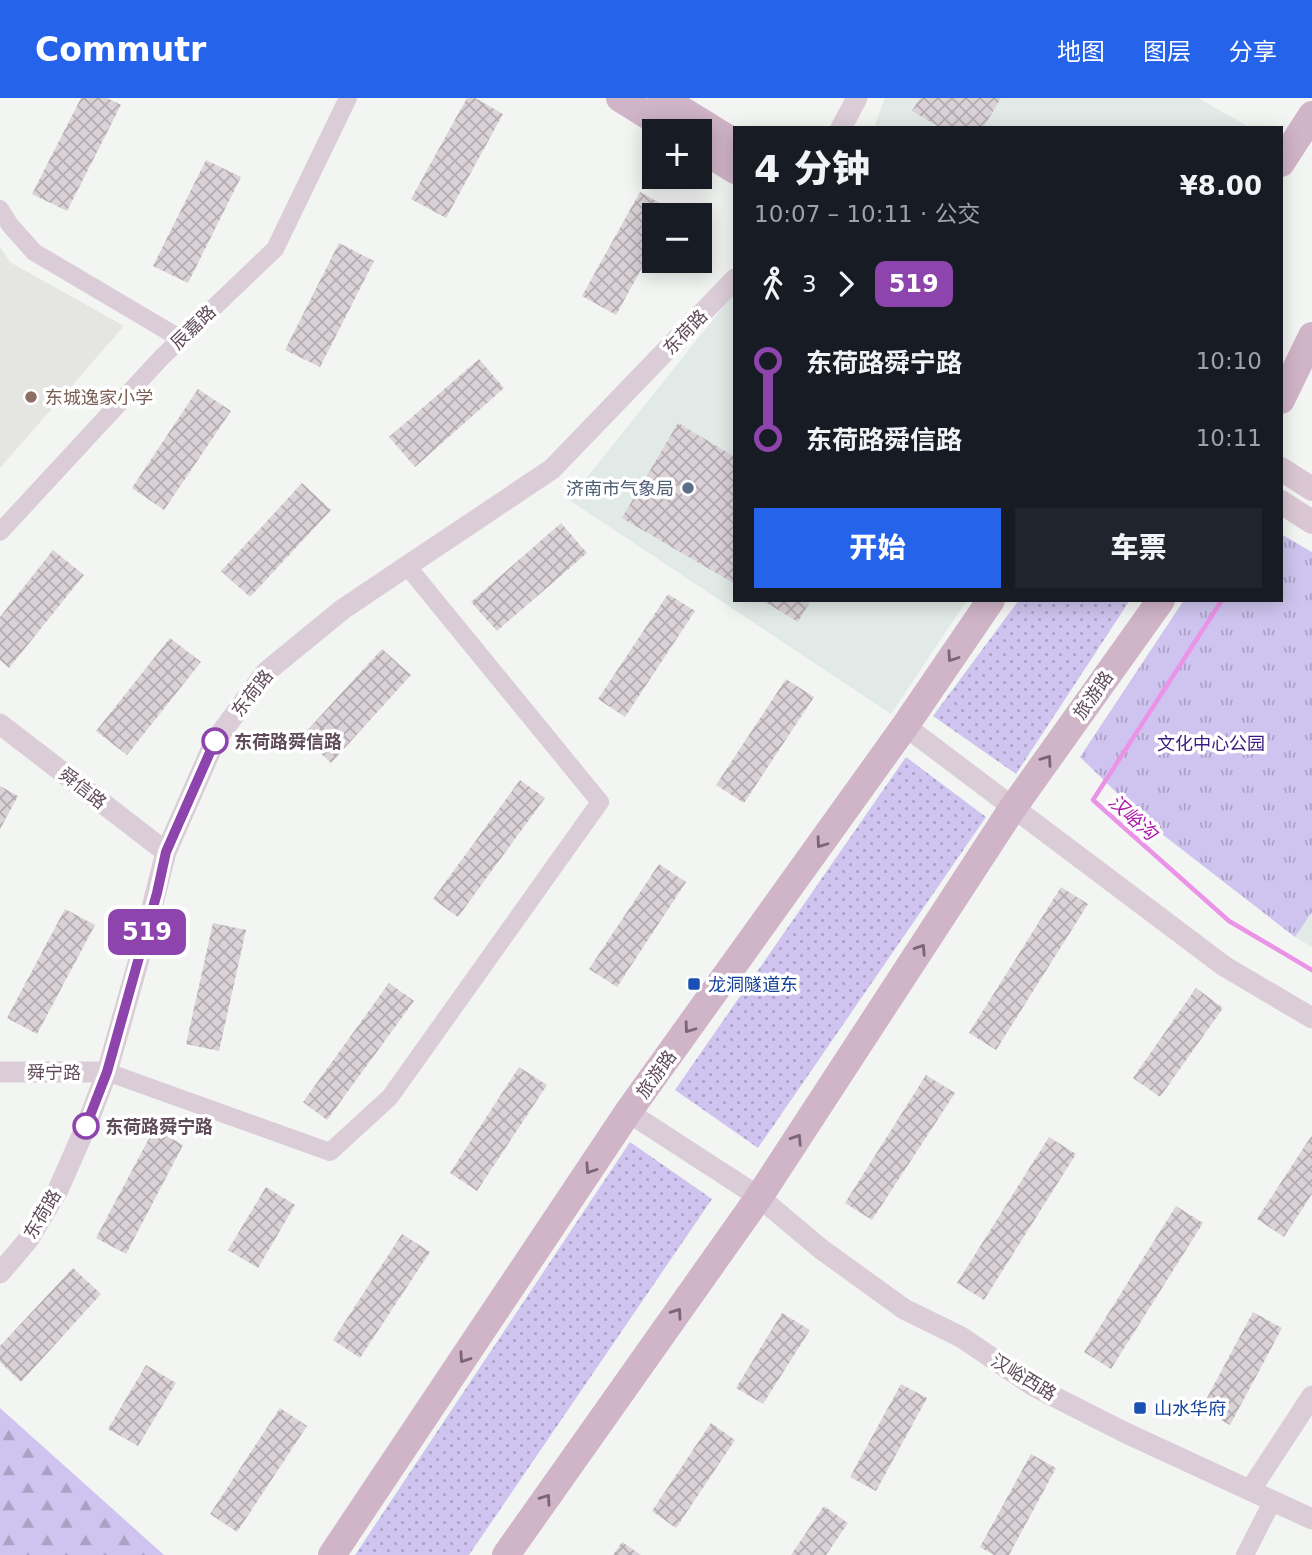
<!DOCTYPE html>
<html lang="zh">
<head>
<meta charset="utf-8">
<style>
	body { margin:0; font-family:"DejaVu Sans","Noto Sans SC",sans-serif; background:#20242c; color:#f1f3f6; height:100vh; display:flex; flex-direction:column; font-size:26px; white-space:nowrap }
	* { box-sizing:border-box; margin:0 }
	p { font-size:23px; color:#9ea1a6 }
	.icon { flex:none; width:38px; height:38px; fill:none; stroke:currentColor; stroke-width:2; stroke-linecap:round; stroke-linejoin:round }
	.map { position:relative; flex:1; overflow:hidden }
	.panel { position:absolute; left:733px; top:28px; width:550px; height:476px; display:flex; flex-direction:column; background:#171b24; border-radius:0px; box-shadow:0 4px 18px #0003 }
	.panel>* { flex:none }
	.badge { padding:0 14px; border-radius:10px; font-size:24px; line-height:46px }
	.buttons { position:absolute; left:642px; top:21px; display:grid; gap:14px }
	.buttons a { display:grid; place-items:center; width:70px; height:70px; border-radius:0px; background:#171b24; box-shadow:0 4px 18px #0003; font-size:35px }
	.map>.badge { position:absolute; translate:-50% -50%; box-shadow:0 0 0 4px #fff }
	.legs { display:flex; align-items:center; gap:10px; height:77px; padding:0 21px; font-size:23px }
	.legs p { margin-inline-start:auto }
	.overview { display:flex; align-items:center; justify-content:space-between; height:119px; padding:0 21px }
	h1 { font-size:38px; font-weight:800; line-height:52px }
	.cta { display:flex; gap:14px; margin-top:auto; padding:14px 21px }
	.cta a { flex:1; height:80px; border-radius:0px; background:#2563eb; color:#fff; font-size:28px; font-weight:800; line-height:80px; text-align:center }
	.cta a+a { background:#20242c; color:#f1f3f6 }
	ul { padding:0 21px; list-style:none }
	li { display:flex; align-items:center; gap:24px; height:77px; font-size:26px }
	li i { display:grid; place-items:center; width:10px; height:100%; margin:0 9px; background:currentColor }
	li i::after { content:''; width:18px; height:18px; margin:-9px; border:5px solid; border-radius:50%; background:#171b24 }
	li p { margin-inline-start:auto }
	li:first-child i { background:linear-gradient(#0000 50%,currentColor 0) }
	li:last-child i { background:linear-gradient(currentColor 50%,#0000 0) }
	header { display:flex; align-items:center; gap:42px; box-sizing:border-box; height:98px; padding:0 35px; background:#2563eb; color:#fff }
	header strong { font-size:33px }
	nav { display:flex; gap:38px; margin-inline-start:auto; font-size:24px }
	.map>svg:first-child { display:block }
	.commercial { fill:#e1eae6 }
	.education { fill:#e5e6e4 }
	.grass { fill:url(#grass-dots) }
	.forest { fill:url(#forest-firs) }
	.park { fill:url(#park-tufts) }
	.lines { fill:none; stroke-linecap:round; stroke-linejoin:round }
	.stream { stroke:#ea93e7; stroke-width:4.5 }
	.building { fill:url(#building-cross-hatch) }
	.minor { stroke:#dbcdd7; stroke-width:18 }
	.tertiary { stroke:#dbcdd7; stroke-width:21 }
	.secondary { stroke:#dac7d3; stroke-width:24 }
	.primary { stroke:#d0b4c7; stroke-width:28 }
	.oneway { stroke:#7c6574 }
	.line-1-casing { stroke:#fff; stroke-width:16 }
	.line-1 { stroke:#8e44ad; stroke-width:10 }
	.education-dot { fill:#8d6e63; stroke:#fff; stroke-width:2.5 }
	.service-dot { fill:#5c6f8a; stroke:#fff; stroke-width:2.5 }
	.stop-1-dot { fill:#fff; stroke:#8e44ad; stroke-width:3.5 }
	.transit-dot { fill:#1a4fb4; stroke:#fff; stroke-width:2.5 }
	.labels { text-anchor:middle; dominant-baseline:central; stroke-width:7; stroke-linejoin:round; paint-order:stroke }
	.street-label { font-size:18px; fill:#604b59; stroke:#fff }
	.education-label { font-size:18px; fill:#785e54; stroke:#fff; text-anchor:start }
	.service-label { font-size:18px; fill:#4e5e75; stroke:#fff; text-anchor:end }
	.stop-label { font-size:18px; font-weight:bold; fill:#604b59; stroke:#fff; text-anchor:start }
	.park-label { font-size:18px; fill:#3d1b82; stroke:#fff }
	.transit-label { font-size:18px; fill:#164399; stroke:#fff; text-anchor:start }
	.water-label { font-size:19px; font-style:italic; fill:#ad11a6; stroke:#fff }
</style>
</head>
<body>
<header>
<strong>Commutr</strong>
<nav><a>地图</a><a>图层</a><a>分享</a></nav>
</header>
<div class="map">
<svg width="1312" height="1457" viewBox="0 0 1312 1457">
	<defs>
		<pattern id="grass-dots" width="8" height="8" patternUnits="userSpaceOnUse" patternTransform="scale(1.75)"><rect width="8" height="8" fill="#cec4ef"/><path d="M2 2h.1M6 6h.1" fill="none" stroke="#aba1c5" stroke-width="1.8" stroke-linecap="round"/></pattern>
		<pattern id="forest-firs" width="22" height="20" patternUnits="userSpaceOnUse" patternTransform="scale(1.75)"><rect width="22" height="20" fill="#cec4ef"/><path d="M5 1l3.5 6h-7zM16 11l3.5 6h-7z" fill="#aba1c5"/></pattern>
		<pattern id="park-tufts" width="24" height="20" patternUnits="userSpaceOnUse" patternTransform="scale(1.75)"><rect width="24" height="20" fill="#cec4ef"/><path d="M3 7l-1-3M5 7V3M7 7l1-3M15 17l-1-3M17 17v-4M19 17l1-3" fill="none" stroke="#aba1c5"/></pattern>
		<pattern id="building-cross-hatch" width="8" height="8" patternUnits="userSpaceOnUse" patternTransform="scale(1.75)"><rect width="8" height="8" fill="#dad2d6"/><path d="M0 0l8 8M0 8l8-8" fill="none" stroke="#b4acb1"/></pattern>
	</defs>
	<rect width="100%" height="100%" fill="#f3f5f3"/>
	<path class="commercial" d="M 885,0 L 1198,0 L 1249,29 L 874,30 Z
		M 735,194 L 735,502 L 967,502 L 891,616 L 569,402 Z
		M 1312,814 L 1312,849 L 1295,839 Z"/>
	<path class="education" d="M 0,149 L 10,164 L 124,228 L 0,370 Z"/>
	<path class="grass" d="M 1019,502 L 1130,502 L 1016,676 L 933,618 Z
		M 906,659 L 986,719 L 758,1050 L 675,992 Z
		M 630,1044 L 712,1101 L 469,1457 L 355,1457 Z"/>
	<path class="forest" d="M 0,1310 L 164,1457 L 0,1457 Z"/>
	<path class="park" d="M 1281,436 L 1312,454 L 1312,814 L 1295,839 L 1149,726 L 1080,659 L 1184,502 L 1281,502 Z"/>
	<g class="lines">
		<path class="stream" d="M 1222,502 L 1093,702 L 1229,823 L 1312,872"/>
	</g>
	<path class="building" d="M 81,0 L 107,0 L 121,7 L 67,113 L 32,96 Z
		M 467,0 L 475,0 L 503,16 L 446,120 L 411,101 Z
		M 920,0 L 1001,0 L 983,30 L 941,30 L 912,13 Z
		M 206,62 L 241,79 L 188,185 L 153,168 Z
		M 640,94 L 674,113 L 672,117 L 654,117 L 654,148 L 616,217 L 582,198 Z
		M 339,145 L 374,163 L 320,269 L 285,252 Z
		M 479,261 L 504,290 L 415,369 L 389,339 Z
		M 198,291 L 231,313 L 164,412 L 132,390 Z
		M 678,325 L 735,359 L 735,486 L 622,420 Z
		M 302,385 L 331,412 L 250,499 L 221,473 Z
		M 561,425 L 587,455 L 497,533 L 471,504 Z
		M 53,452 L 84,477 L 9,570 L 0,562 L 0,519 Z
		M 668,496 L 695,513 L 625,619 L 598,601 Z
		M 762,502 L 811,502 L 798,524 Z
		M 170,540 L 201,564 L 127,657 L 96,633 Z
		M 382,551 L 411,577 L 331,665 L 302,638 Z
		M 786,581 L 814,599 L 744,705 L 716,687 Z
		M 520,682 L 545,700 L 458,819 L 433,801 Z
		M 0,688 L 18,698 L 0,731 Z
		M 659,766 L 686,784 L 617,889 L 589,871 Z
		M 1061,789 L 1088,806 L 996,952 L 969,935 Z
		M 65,811 L 95,827 L 37,936 L 7,920 Z
		M 213,825 L 246,832 L 219,953 L 186,946 Z
		M 389,885 L 414,903 L 327,1022 L 303,1004 Z
		M 1196,890 L 1223,910 L 1160,999 L 1133,980 Z
		M 519,969 L 547,987 L 477,1093 L 450,1075 Z
		M 926,977 L 955,995 L 872,1122 L 845,1105 Z
		M 154,1031 L 183,1047 L 126,1156 L 96,1140 Z
		M 1312,1037 L 1312,1096 L 1284,1139 L 1257,1121 Z
		M 1049,1039 L 1076,1056 L 984,1202 L 957,1185 Z
		M 266,1089 L 295,1107 L 258,1170 L 228,1152 Z
		M 1176,1108 L 1203,1125 L 1111,1271 L 1084,1254 Z
		M 402,1136 L 430,1154 L 360,1260 L 333,1242 Z
		M 73,1170 L 101,1196 L 21,1284 L 0,1264 L 0,1248 Z
		M 1253,1214 L 1282,1230 L 1230,1327 L 1201,1311 Z
		M 782,1215 L 810,1232 L 763,1306 L 736,1290 Z
		M 146,1267 L 176,1285 L 138,1348 L 108,1331 Z
		M 901,1286 L 927,1300 L 876,1393 L 850,1379 Z
		M 280,1310 L 307,1328 L 237,1434 L 210,1416 Z
		M 711,1325 L 735,1342 L 676,1430 L 652,1413 Z
		M 1031,1356 L 1056,1370 L 1009,1457 L 994,1457 L 980,1449 Z
		M 824,1408 L 848,1425 L 826,1457 L 791,1457 Z
		M 622,1444 L 641,1457 L 613,1457 Z"/>
	<g class="lines">
		<path class="minor" d="M 0,111 L 10,127 L 34,154 L 181,241
			M 0,434 L 162,259 L 275,151 L 348,0
			M 107,974 L 330,1054 L 390,999 L 600,704 L 407,468
			M 1245,1457 L 1273,1402"/>
		<path class="tertiary" d="M 841,30 L 857,0
			M 0,626 L 166,754
			M 905,628 L 1224,868 L 1312,920
			M 0,974 L 107,974
			M 628,1014 L 759,1099 L 821,1151 L 904,1211 L 961,1239 L 1035,1289 L 1126,1335 L 1312,1421
			M 0,1175 L 28,1142 L 58,1092 L 87,1026 L 107,974 L 139,861 L 166,754 L 215,643 L 266,574 L 343,511 L 552,371 L 735,181
			M 1251,1391 L 1312,1298"/>
		<path class="secondary" d="M 1281,371 L 1312,391
			M 1281,404 L 1312,424"/>
		<path class="primary" d="M 620,0 L 673,33
			M 662,0 L 735,45
			M 700,50 L 735,72
			M 1281,65 L 1312,17
			M 1281,302 L 1312,238
			M 332,1457 L 628,1014 L 905,628 L 991,502
			M 506,1457 L 759,1099 L 1012,711 L 1161,502"/>
	</g>
	<defs><path id="oneway-chevron" d="M-2-3.5L2.5 0L-2 3.5" fill="none" stroke-width="1.6" stroke-linecap="round" stroke-linejoin="round" transform="scale(1.75)"/></defs>
	<g class="oneway">
		<use href="#oneway-chevron" transform="translate(952 559) rotate(124)"/>
		<use href="#oneway-chevron" transform="translate(1047 662) rotate(-55)"/>
		<use href="#oneway-chevron" transform="translate(821 745) rotate(126)"/>
		<use href="#oneway-chevron" transform="translate(921 851) rotate(-57)"/>
		<use href="#oneway-chevron" transform="translate(689 930) rotate(126)"/>
		<use href="#oneway-chevron" transform="translate(797 1041) rotate(-57)"/>
		<use href="#oneway-chevron" transform="translate(590 1071) rotate(124)"/>
		<use href="#oneway-chevron" transform="translate(677 1215) rotate(-55)"/>
		<use href="#oneway-chevron" transform="translate(464 1260) rotate(124)"/>
		<use href="#oneway-chevron" transform="translate(546 1401) rotate(-55)"/>
	</g>
	<g class="lines">
		<g class="line-1-casing">
			<path id="line-1" d="M 86,1028 L 107,974 L 157,795 L 166,754 L 215,643"/>
		</g>
		<use href="#line-1" class="line-1"/>
	</g>
	<circle class="education-dot" cx="31" cy="299" r="7"/>
	<circle class="service-dot" cx="688" cy="390" r="7"/>
	<g class="stop-1-dot">
		<circle cx="215" cy="643" r="12"/>
		<circle cx="86" cy="1028" r="12"/>
	</g>
	<g class="transit-dot">
		<rect x="687" y="879" width="14" height="14" rx="3.5"/>
		<rect x="1133" y="1303" width="14" height="14" rx="3.5"/>
	</g>
	<g class="labels">
		<g class="street-label">
			<text transform="translate(193 229) rotate(-44)">辰嘉路</text>
			<text transform="translate(685 234) rotate(-46)">东荷路</text>
			<text transform="translate(252 595) rotate(-52)">东荷路</text>
			<text transform="translate(1093 597) rotate(-55)">旅游路</text>
			<text transform="translate(83 690) rotate(38)">舜信路</text>
			<text x="54" y="974">舜宁路</text>
			<text transform="translate(656 976) rotate(-54)">旅游路</text>
			<text transform="translate(42 1116) rotate(-59)">东荷路</text>
			<text transform="translate(1024 1279) rotate(31)">汉峪西路</text>
		</g>
		<g class="education-label">
			<text x="45" y="299">东城逸家小学</text>
		</g>
		<g class="service-label">
			<text x="674" y="390">济南市气象局</text>
		</g>
		<g class="stop-label">
			<text x="234" y="643">东荷路舜信路</text>
			<text x="105" y="1028">东荷路舜宁路</text>
		</g>
		<g class="park-label">
			<text x="1211" y="645">文化中心公园</text>
		</g>
		<g class="transit-label">
			<text x="708" y="886">龙洞隧道东</text>
			<text x="1154" y="1310">山水华府</text>
		</g>
		<g class="water-label">
			<text transform="translate(1133 719) rotate(42)">汉峪沟</text>
		</g>
	</g>
</svg>
<div class="buttons">
<a>+</a>
<a>−</a>
</div>
<b class="badge" style="left:147px;top:834px;background:#8e44ad;color:#fff">519</b>
<section class="panel">
<div class="overview"><div><h1>4 分钟</h1><p>10:07 – 10:11 · 公交</p></div><b>¥8.00</b></div>
<div class="legs"><svg class="icon" aria-label="walk" viewBox="0 0 24 24"><circle cx="13" cy="4" r="2"/><path d="M13 8l-2 6 4 7M11 14l-3 7M7 12l3-4h3l4 4"/></svg>3<svg class="icon" aria-label="forward" viewBox="0 0 24 24"><path d="M9 5l7 7-7 7"/></svg><b class="badge" style="background:#8e44ad;color:#fff">519</b></div>
<ul>
<li><i style="color:#8e44ad"></i><b>东荷路舜宁路</b><p>10:10</p></li>
<li><i style="color:#8e44ad"></i><b>东荷路舜信路</b><p>10:11</p></li>
</ul>
<div class="cta"><a>开始</a><a>车票</a></div>
</section>
</div>
</body>
</html>
